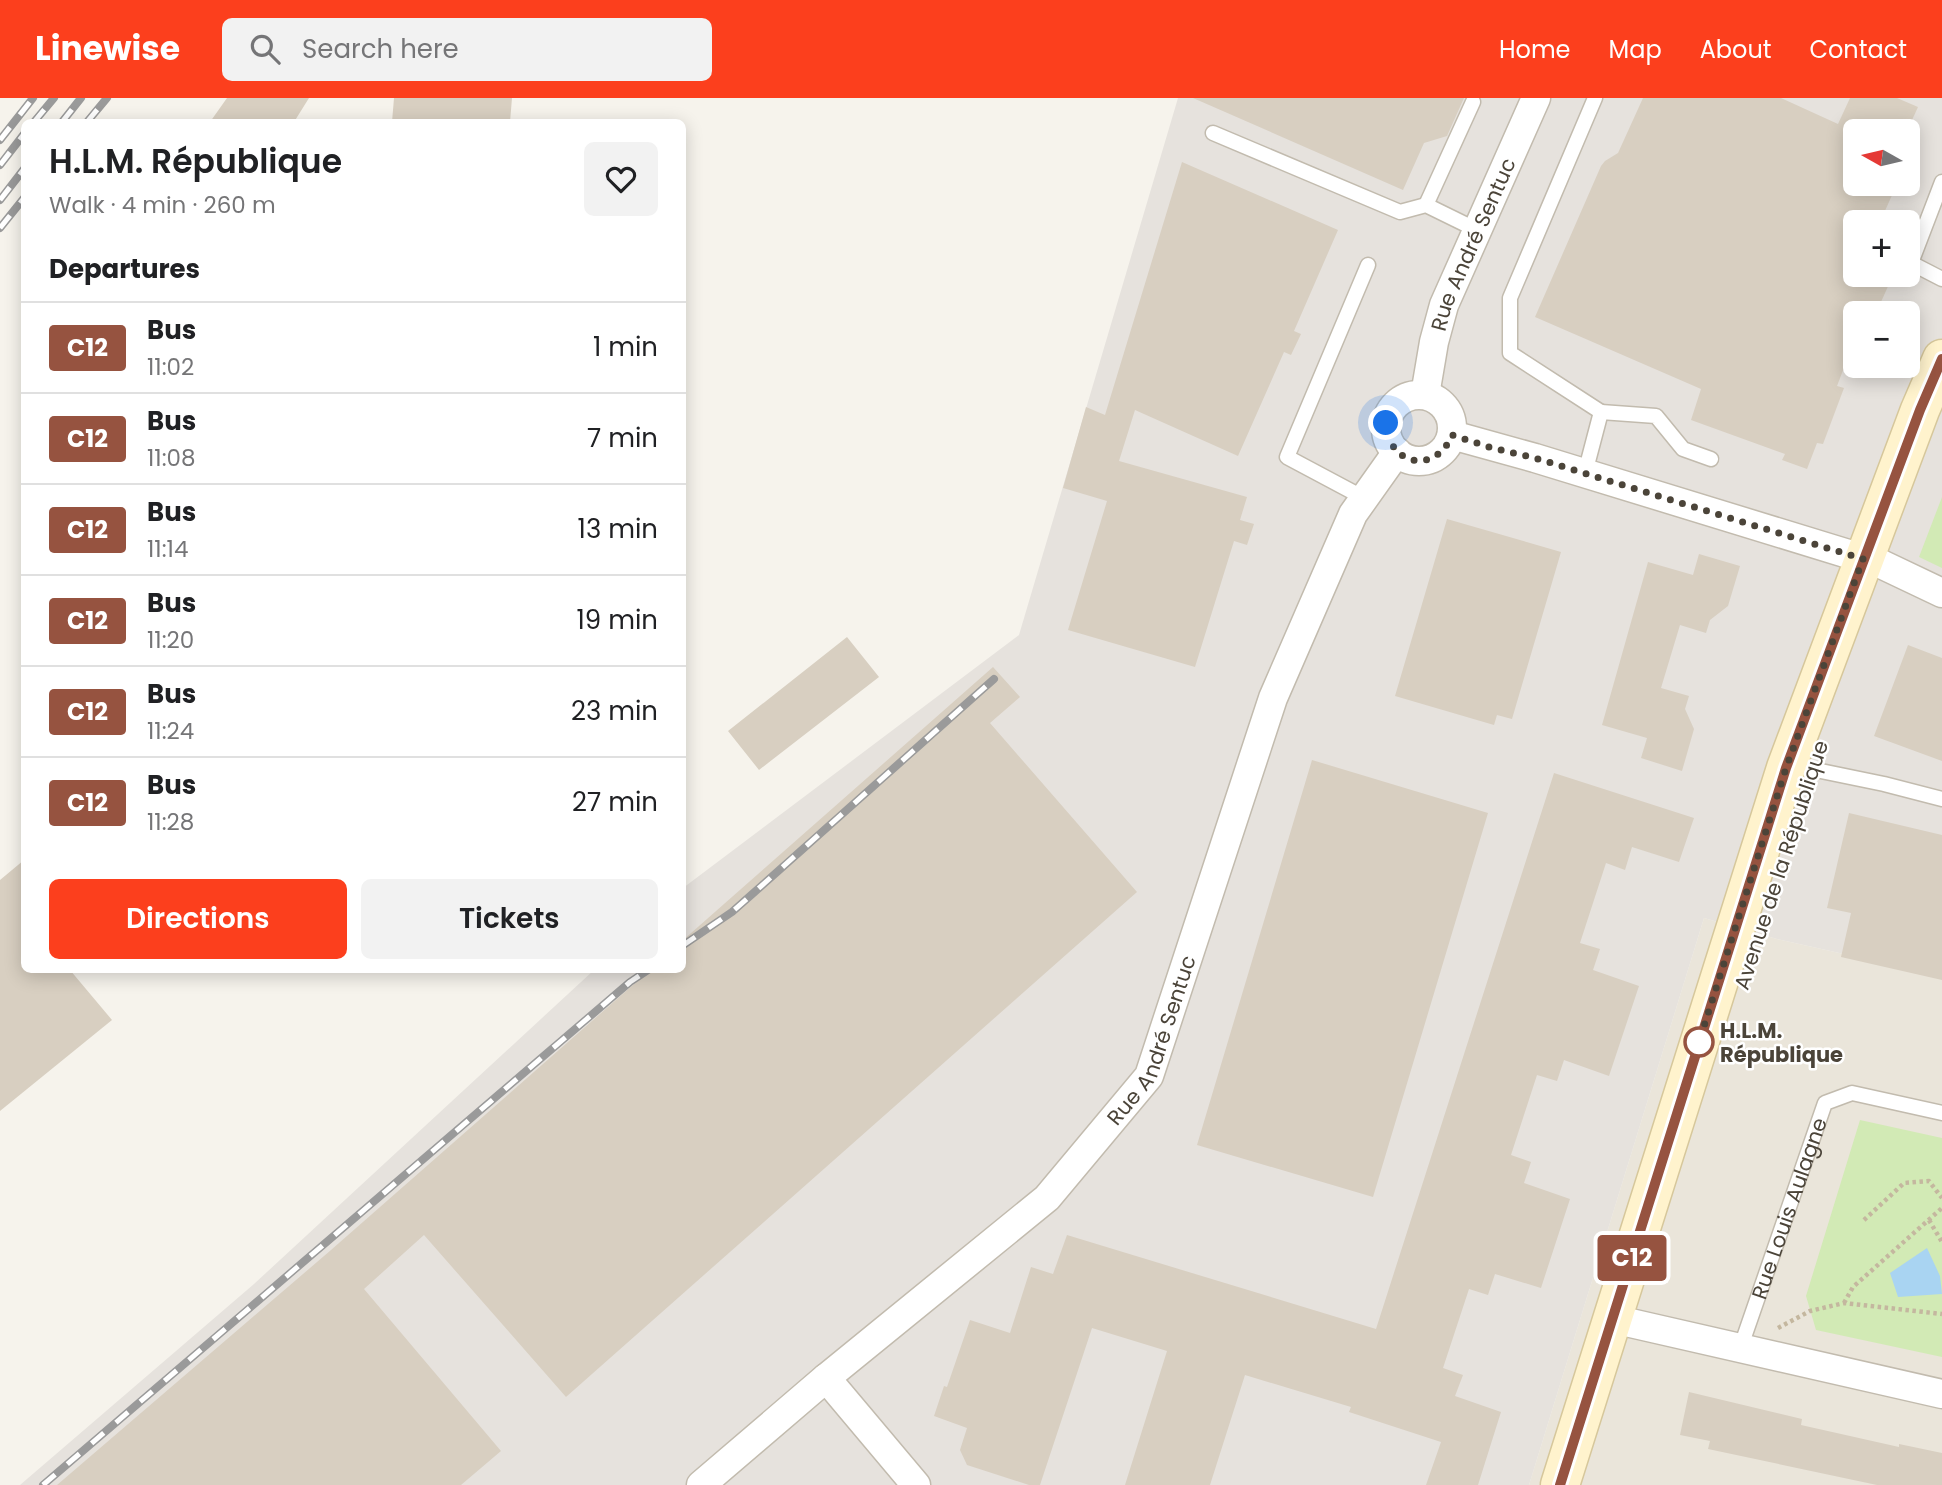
<!DOCTYPE html>
<html lang="en">
<head>
<meta charset="utf-8">
<style>
	body { margin:0; font-family:Poppins,sans-serif; background:#f2f2f2; color:#202124; height:100vh; display:flex; flex-direction:column; font-size:26px; white-space:nowrap }
	* { box-sizing:border-box; margin:0 }
	p { font-size:23px; color:#757577 }
	.icon { flex:none; width:38px; height:38px; fill:none; stroke:currentColor; stroke-width:2; stroke-linecap:round; stroke-linejoin:round }
	.map { position:relative; flex:1; overflow:hidden }
	.side { position:absolute; left:21px; top:21px; width:665px; height:854px; display:flex; flex-direction:column; background:#fff; border-radius:10px; box-shadow:0 4px 18px #0003 }
	.side>* { flex:none }
	.badge { padding:0 14px; border-radius:5px; font-size:24px; line-height:46px }
	.needle { width:46px; rotate:278deg }
	.controls { position:absolute; left:1843px; top:21px; display:grid; gap:14px }
	.controls a { display:grid; place-items:center; width:77px; height:77px; border-radius:10px; background:#fff; box-shadow:0 4px 18px #0003; font-size:35px }
	.you { position:absolute; width:35px; height:35px; margin:-18px; border:5px solid #fff; border-radius:50%; background:#1a73e8; box-shadow:0 0 0 10px #1a73e833 }
	.map>.badge { position:absolute; translate:-50% -50%; box-shadow:0 0 0 4px #fff }
	h2 { padding:0 28px; font-size:26px; line-height:63px }
	.round { display:grid; place-items:center; flex:none; width:74px; height:74px; border-radius:10px; background:#f2f2f2 }
	.head { display:flex; align-items:center; justify-content:space-between; height:119px; padding:0 28px }
	h1 { font-size:33px; font-weight:600; line-height:52px }
	.primary-button { display:flex; gap:14px; margin-top:auto; padding:14px 28px }
	.primary-button a { flex:1; height:80px; border-radius:10px; background:#fc3f1d; color:#fff; font-size:28px; font-weight:600; line-height:80px; text-align:center }
	.primary-button a+a { background:#f2f2f2; color:#202124 }
	ul { padding:0; list-style:none }
	li { display:flex; align-items:center; gap:21px; height:91px; padding:0 28px; border-top:2px solid #e0e0e0 }
	li div { flex:1 }
	li b { display:block; font-size:26px }
	li em { font-style:normal }
	li .badge { min-width:77px; font-weight:700; text-align:center }
	header { display:flex; align-items:center; gap:42px; box-sizing:border-box; height:98px; padding:0 35px; background:#fc3f1d; color:#fff }
	header strong { font-size:33px }
	nav { display:flex; gap:38px; margin-inline-start:auto; font-size:24px }
	.search { width:490px; height:63px; background:#f2f2f2; display:flex; align-items:center; gap:18px; box-sizing:border-box; padding:0 24px; border-radius:10px; color:#757577; font-size:26px }
	.map>svg:first-child { display:block }
	.residential { fill:#eae5da }
	.industrial { fill:#e6e2dd; fill-rule:evenodd }
	.green { fill:#d2eab5 }
	.water { fill:#a9d4f2 }
	.building { fill:#d8cfc1 }
	.lines { fill:none; stroke-linecap:round; stroke-linejoin:round }
	.service-casing { stroke:#c2bbae; stroke-width:17 }
	.minor-casing { stroke:#c2bbae; stroke-width:31 }
	.secondary-casing { stroke:#d6c79b; stroke-width:41 }
	.path { stroke:#c4b79f; stroke-width:4.5; stroke-dasharray:3.5 3.5; stroke-linecap:butt }
	.service { stroke:#fff; stroke-width:14 }
	.minor { stroke:#fff; stroke-width:28 }
	.secondary { stroke:#fff3cd; stroke-width:38 }
	.rail-casing { stroke:#9a9a9a; stroke-width:8 }
	.rail { stroke:#fff; stroke-width:5; stroke-dasharray:16; stroke-linecap:butt }
	.line-casing { stroke:#fff; stroke-width:16 }
	.line { stroke:#965340; stroke-width:10 }
	.walk { stroke:#4b4439; stroke-width:7; stroke-dasharray:0 12.6 }
	.stop-dot { fill:#fff; stroke:#965340; stroke-width:3.5 }
	.labels { text-anchor:middle; dominant-baseline:central; stroke-width:5; stroke-linejoin:round; paint-order:stroke }
	.street-label { font-size:21px; fill:#4b4439; stroke:#fff }
	.stop-label { font-size:21px; font-weight:bold; fill:#4b4439; stroke:#fff; text-anchor:start }
</style>
</head>
<body>
<header>
<strong>Linewise</strong>
<div class="search"><svg class="icon" aria-label="search" viewBox="0 0 24 24"><circle cx="10" cy="10" r="6"/><path d="M15 15l6 6"/></svg>Search here</div>
<nav><a>Home</a><a>Map</a><a>About</a><a>Contact</a></nav>
</header>
<div class="map">
<svg width="1942" height="1387" viewBox="0 0 1942 1387">
	<rect width="100%" height="100%" fill="#f6f3ec"/>
	<path class="residential" d="M 1704,820 L 1777,841 L 1942,878 L 1942,1387 L 1529,1387 Z"/>
	<path class="industrial" d="M 1178,0 L 1942,0 L 1942,878 L 1777,841 L 1704,820 L 1529,1387 L 20,1387 L 254,1186 L 594,872 L 682,872 L 683,790 L 1019,537 ZM 1855,33 L 1908,33 L 1908,86 L 1855,86 ZM 1855,124 L 1908,124 L 1908,177 L 1855,177 ZM 1855,215 L 1908,215 L 1908,268 L 1855,268 Z"/>
	<path class="green" d="M 1942,399 L 1942,470 L 1919,459 Z
		M 1860,1022 L 1942,1040 L 1942,1259 L 1816,1232 L 1806,1198 Z"/>
	<path class="water" d="M 1927,1150 L 1940,1178 L 1942,1196 L 1898,1199 L 1890,1175 Z"/>
	<path class="building" d="M 227,0 L 309,0 L 294,24 L 210,24 Z
		M 394,0 L 512,0 L 510,24 L 392,24 Z
		M 1193,0 L 1464,0 L 1447,38 L 1424,45 L 1403,92 Z
		M 1643,0 L 1781,0 L 1838,26 L 1850,0 L 1897,0 L 1918,9 L 1907,33 L 1855,33 L 1855,86 L 1897,86 L 1880,124 L 1855,124 L 1855,177 L 1873,177 L 1890,184 L 1876,215 L 1855,215 L 1855,241 L 1837,288 L 1844,290 L 1823,346 L 1817,345 L 1807,371 L 1782,362 L 1785,356 L 1691,322 L 1701,291 L 1535,219 L 1601,68 L 1605,63 L 1618,55 Z
		M 1182,64 L 1338,132 L 1294,233 L 1301,236 L 1291,257 L 1284,254 L 1238,358 L 1135,312 L 1119,363 L 1247,399 L 1240,422 L 1254,426 L 1247,447 L 1234,443 L 1195,569 L 1068,532 L 1107,403 L 1063,390 L 1086,309 L 1105,317 Z
		M 1447,421 L 1561,454 L 1512,621 L 1497,617 L 1494,627 L 1395,598 Z
		M 1699,456 L 1740,468 L 1728,508 L 1710,522 L 1706,535 L 1680,527 L 1661,590 L 1689,598 L 1685,611 L 1694,631 L 1682,673 L 1641,660 L 1647,640 L 1602,627 L 1648,464 L 1693,477 Z
		M 847,539 L 879,579 L 759,672 L 728,633 Z
		M 1908,547 L 1942,560 L 1942,663 L 1874,638 Z
		M 993,569 L 1020,599 L 990,625 L 1137,794 L 566,1299 L 424,1137 L 364,1191 L 501,1353 L 461,1387 L 57,1387 L 331,1152 L 650,872 L 682,872 L 682,843 Z
		M 1312,662 L 1488,715 L 1373,1099 L 1197,1047 Z
		M 1554,675 L 1694,720 L 1679,764 L 1632,749 L 1625,772 L 1606,765 L 1580,845 L 1600,851 L 1593,872 L 1639,888 L 1609,978 L 1564,962 L 1557,983 L 1537,977 L 1511,1057 L 1531,1064 L 1524,1085 L 1570,1101 L 1541,1190 L 1495,1176 L 1488,1197 L 1469,1191 L 1443,1270 L 1463,1277 L 1455,1298 L 1501,1314 L 1478,1387 L 1426,1387 L 1441,1344 L 1349,1314 L 1351,1309 L 1245,1277 L 1210,1387 L 1125,1387 L 1167,1253 L 1092,1230 L 1040,1387 L 1029,1387 L 967,1367 L 960,1352 L 967,1330 L 934,1318 L 944,1288 L 947,1289 L 970,1222 L 1010,1235 L 1031,1169 L 1053,1176 L 1067,1137 L 1376,1231 Z
		M 1849,715 L 1942,737 L 1942,882 L 1841,859 L 1851,815 L 1827,810 Z
		M 24,762 L 24,872 L 70,872 L 112,922 L 0,1013 L 0,782 Z
		M 1689,1294 L 1802,1321 L 1801,1327 L 1899,1349 L 1899,1346 L 1942,1355 L 1942,1387 L 1877,1387 L 1708,1351 L 1710,1343 L 1680,1337 Z"/>
	<g class="lines">
		<g class="service-casing">
			<g id="service">
				<path d="M 1213,35 L 1400,114 L 1426,107 L 1477,132"/>
				<path d="M 1942,84 L 1911,165 L 1942,181"/>
				<path d="M 1426,107 L 1473,4"/>
				<path d="M 1601,314 L 1656,318 L 1683,351 L 1711,361"/>
				<path d="M 1585,375 L 1601,314 L 1510,255 L 1510,200 L 1595,0"/>
				<path d="M 1364,400 L 1287,359 L 1368,167"/>
				<path d="M 1811,671 L 1884,686 L 1942,701"/>
				<path id="s1" d="M 1740,1251 L 1825,1005 L 1852,995 L 1942,1015"/>
			</g>
		</g>
		<g class="minor-casing">
			<g id="minor">
				<path id="s2" d="M 1425,297 L 1434,244 L 1444,207 L 1536,0"/>
				<circle cx="1419" cy="330" r="33"/>
				<path d="M 1452,337 L 1535,360 L 1881,466 L 1942,495"/>
				<path d="M 1613,1221 L 1942,1296"/>
				<path d="M 826,1280 L 916,1387"/>
				<path id="s3" d="M 701,1387 L 826,1280 L 1047,1100 L 1149,978 L 1273,600 L 1353,416 L 1397,354"/>
			</g>
		</g>
		<g class="secondary-casing">
			<path id="secondary" d="M 1560,1387 L 1786,670 L 1920,312 L 1942,261"/>
		</g>
		<path class="path" d="M 1864,1122 L 1904,1085 L 1929,1083 L 1942,1100
			M 1929,1122 L 1942,1144
			M 1844,1205 L 1853,1189 L 1942,1110
			M 1778,1230 L 1810,1213 L 1844,1205 L 1942,1216"/>
		<use href="#service" class="service"/>
		<use href="#minor" class="minor"/>
		<use href="#secondary" class="secondary"/>
		<g class="rail-casing">
			<path id="rail" d="M 34,24 L 54,0
				M 62,24 L 81,0
				M 87,24 L 107,0
				M 0,42 L 33,0
				M 0,67 L 24,36
				M 0,102 L 24,71
				M 0,130 L 24,100
				M 682,848 L 732,814 L 994,581
				M 43,1387 L 630,884 L 648,872"/>
		</g>
		<use href="#rail" class="rail"/>
	</g>
	<g class="lines">
		<g class="line-casing">
			<path id="line" d="M 1560,1387 L 1786,670 L 1920,312 L 1942,261"/>
		</g>
		<use href="#line" class="line"/>
		<path class="walk" d="M 1386,325 C 1388,368 1436,377 1452,337 L 1492,350 L 1535,360 L 1863,461 L 1786,670 L 1699,944"/>
	</g>
	<circle class="stop-dot" cx="1699" cy="944" r="14"/>
	<g class="labels">
		<g class="street-label">
			<text stroke="none"><textPath href="#s2" startOffset="159">Rue André Sentuc</textPath></text>
			<text transform="translate(1781 767) rotate(-72)">Avenue de la République</text>
			<text stroke="none"><textPath href="#s3" startOffset="642">Rue André Sentuc</textPath></text>
			<text stroke="none"><textPath href="#s1" startOffset="149">Rue Louis Aulagne</textPath></text>
		</g>
		<g class="stop-label">
			<text x="1720" y="932">H.L.M.<tspan x="1720" dy="24">République</tspan></text>
		</g>
	</g>
</svg>
<div class="controls">
<a><svg class="needle" viewBox="-14 -14 28 28"><path d="M0-13l5 13h-10z" fill="#e53935"/><path d="M0 13l5-13h-10z" fill="#757577"/></svg></a>
<a>+</a>
<a>−</a>
</div>
<div class="you" style="left:1386px;top:325px"></div>
<b class="badge" style="left:1632px;top:1160px;background:#965340;color:#fff">C12</b>
<section class="side">
<div class="head"><div><h1>H.L.M. République</h1><p>Walk · 4 min · 260 m</p></div><a class="round"><svg class="icon" aria-label="heart" viewBox="0 0 24 24"><path d="M12 20l-8-8c-3-5 5-10 8-4 3-6 11-1 8 4z"/></svg></a></div>
<h2>Departures</h2>
<ul>
<li><span class="badge" style="background:#965340;color:#fff">C12</span><div><b>Bus</b><p>11:02</p></div><em>1 min</em></li>
<li><span class="badge" style="background:#965340;color:#fff">C12</span><div><b>Bus</b><p>11:08</p></div><em>7 min</em></li>
<li><span class="badge" style="background:#965340;color:#fff">C12</span><div><b>Bus</b><p>11:14</p></div><em>13 min</em></li>
<li><span class="badge" style="background:#965340;color:#fff">C12</span><div><b>Bus</b><p>11:20</p></div><em>19 min</em></li>
<li><span class="badge" style="background:#965340;color:#fff">C12</span><div><b>Bus</b><p>11:24</p></div><em>23 min</em></li>
<li><span class="badge" style="background:#965340;color:#fff">C12</span><div><b>Bus</b><p>11:28</p></div><em>27 min</em></li>
</ul>
<div class="primary-button"><a>Directions</a><a>Tickets</a></div>
</section>
</div>
</body>
</html>
